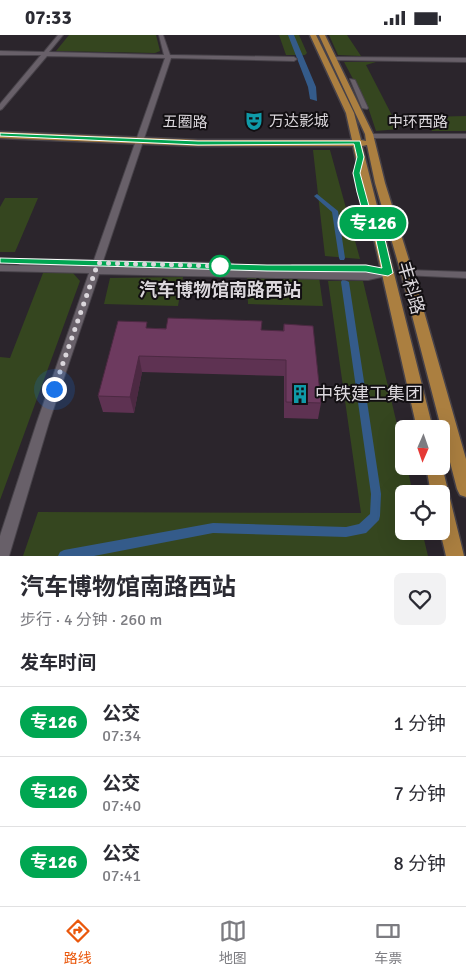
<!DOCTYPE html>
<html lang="zh">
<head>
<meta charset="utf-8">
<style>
	body { margin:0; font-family:Signika,"Noto Sans SC",sans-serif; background:#f2f2f3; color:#2b2b33; height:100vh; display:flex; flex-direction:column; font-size:19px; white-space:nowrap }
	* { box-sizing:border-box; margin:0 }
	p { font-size:16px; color:#7c7c81 }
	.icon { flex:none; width:28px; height:28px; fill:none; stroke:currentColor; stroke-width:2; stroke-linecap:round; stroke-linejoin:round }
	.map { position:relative; height:521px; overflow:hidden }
	.panel { display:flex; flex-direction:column; background:#fff; flex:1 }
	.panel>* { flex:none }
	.badge { padding:0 10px; border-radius:16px; font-size:18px; line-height:32px }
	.needle { width:32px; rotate:182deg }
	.buttons { position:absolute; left:395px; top:385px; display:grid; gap:10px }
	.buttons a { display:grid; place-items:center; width:55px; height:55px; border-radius:8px; background:#fff; box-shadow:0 5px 20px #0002; font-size:25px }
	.you { position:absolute; width:25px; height:25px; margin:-12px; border:4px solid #fff; border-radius:50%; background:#1a73e8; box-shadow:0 0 0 8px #1a73e833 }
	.map>.badge { position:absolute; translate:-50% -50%; box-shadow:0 0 0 2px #fff }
	h2 { padding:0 20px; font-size:19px; line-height:45px }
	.round { display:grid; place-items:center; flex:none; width:52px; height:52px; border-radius:8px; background:#f2f2f3 }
	.headline { display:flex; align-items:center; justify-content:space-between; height:85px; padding:0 20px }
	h1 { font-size:24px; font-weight:700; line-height:38px }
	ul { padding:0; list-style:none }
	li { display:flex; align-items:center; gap:15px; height:70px; padding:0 20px; border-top:1px solid #e1e1e2 }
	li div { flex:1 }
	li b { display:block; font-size:19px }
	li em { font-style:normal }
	li .badge { min-width:55px; font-weight:700; text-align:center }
	.status { display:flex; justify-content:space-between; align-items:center; height:35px; padding:0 25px; background:#fff; direction:ltr }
	.status svg { height:14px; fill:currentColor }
	.tab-bar { display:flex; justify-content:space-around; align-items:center; height:70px; border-top:1px solid #e1e1e2; background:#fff; font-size:14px; color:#7c7c81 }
	.tab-bar a { display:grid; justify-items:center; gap:2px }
	.tab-bar .on { color:#ea580c }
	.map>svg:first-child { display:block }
	.green { fill:#35461f }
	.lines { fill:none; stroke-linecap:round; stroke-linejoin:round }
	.canal { fill:#345b8a; fill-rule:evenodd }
	.river { fill:#345b8a; fill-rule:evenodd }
	.minor-casing { stroke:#474249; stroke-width:2 }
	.major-casing { stroke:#474249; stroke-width:3 }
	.minor { fill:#686069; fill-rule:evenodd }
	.major { fill:#ab7f40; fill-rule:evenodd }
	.wall { fill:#5e3252 }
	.shaded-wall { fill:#4c2942 }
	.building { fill:#6d3a5f; stroke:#4c2942 }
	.line { fill:#00a651; stroke:#fff }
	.walk { stroke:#dbd7dc; stroke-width:5; stroke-dasharray:0 9 }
	.stop-dot { fill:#fff; stroke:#00a651; stroke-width:2.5 }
	.labels { text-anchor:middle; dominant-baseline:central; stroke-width:4; stroke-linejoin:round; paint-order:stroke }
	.far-poi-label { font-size:15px; fill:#dbd7dc; stroke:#120f12; text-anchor:start }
	.far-street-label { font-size:15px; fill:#dbd7dc; stroke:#120f12 }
	.street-label { font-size:18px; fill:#dbd7dc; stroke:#120f12 }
	.stop-label { font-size:18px; font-weight:bold; fill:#dbd7dc; stroke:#120f12 }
	.poi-label { font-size:18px; fill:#dbd7dc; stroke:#120f12; text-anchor:start }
</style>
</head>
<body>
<div class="status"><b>07:33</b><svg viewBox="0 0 49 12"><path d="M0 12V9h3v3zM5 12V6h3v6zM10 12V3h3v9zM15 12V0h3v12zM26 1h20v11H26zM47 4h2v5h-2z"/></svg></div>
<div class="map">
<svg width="466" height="521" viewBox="0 0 466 521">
	<rect width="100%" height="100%" fill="#2b252c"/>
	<path class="green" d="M 69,0 L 156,0 L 160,16 L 155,18 L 56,16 Z
		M 279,0 L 299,0 L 307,18 L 305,20 L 286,20 Z
		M 329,0 L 347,0 L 361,21 L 338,20 Z
		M 344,27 L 376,27 L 366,30 L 399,94 L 376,96 L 368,72 Z
		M 466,81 L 466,96 L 432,96 L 424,82 Z
		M 313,115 L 330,115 L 360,224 L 325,221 Z
		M 5,163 L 38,163 L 15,217 L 0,217 L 0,172 Z
		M 72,237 L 80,246 L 0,465 L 0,322 L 10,323 L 43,238 Z
		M 183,242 L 178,271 L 104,269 L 110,243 Z
		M 247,242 L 319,242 L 323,271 L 248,269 Z
		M 328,246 L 363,246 L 404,419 L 404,431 L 407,431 L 413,459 L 404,459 L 404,496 L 422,496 L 428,521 L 23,521 L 38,477 L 361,478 Z"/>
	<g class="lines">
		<path class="canal" d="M 317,159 L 338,176 L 345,223 L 344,225 L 340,225 L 339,223 L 332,177 L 315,162 L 314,161 Z
			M 342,245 L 345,245 L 349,247 L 381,459 L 380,481 L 379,485 L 366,498 L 346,502 L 213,498 L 94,521 L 58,521 L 60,517 L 64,515 L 213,488 L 346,492 L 359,489 L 370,479 L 371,459 L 341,247 Z"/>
		<path class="river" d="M 288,0 L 294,0 L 316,52 L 317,66 L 310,64 L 308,52 Z"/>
		<g class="minor-casing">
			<path id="minor" d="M 58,0 L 63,0 L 49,17 L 164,20 L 159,0 L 163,0 L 170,20 L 294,22 L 297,24 L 294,26 L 171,23 L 103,226 L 230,228 L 233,229 L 235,231 L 233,233 L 101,232 L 373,238 L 366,236 L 292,236 L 287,233 L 292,230 L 366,230 L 391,236 L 393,238 L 391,240 L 368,245 L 99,239 L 49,387 L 9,521 L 0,521 L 0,501 L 37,387 L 89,238 L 0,236 L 0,230 L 91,232 L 20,230 L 15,227 L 20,224 L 94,225 L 165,23 L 47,21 L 2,74 L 0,75 L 0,69 L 41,20 L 0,20 L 0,16 L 44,17 Z
				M 335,22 L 466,23 L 466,27 L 333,25 L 333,23 Z
				M 350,44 L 355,45 L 368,73 L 367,74 L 362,73 Z
				M 466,99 L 466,103 L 369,103 L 366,101 L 369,99 Z
				M 354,136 L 360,136 L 361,138 L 369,171 L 368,173 L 362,173 L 361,171 L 353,138 Z
				M 407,235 L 466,237 L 466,243 L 404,240 L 402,238 L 404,236 Z"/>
		</g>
		<g class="major-casing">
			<path id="major" d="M 310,0 L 316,0 L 354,78 L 361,105 L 366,106 L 365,99 L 319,0 L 325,0 L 373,99 L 385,148 L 413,238 L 466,424 L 466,462 L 460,460 L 457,454 L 401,238 L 375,148 L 367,110 L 362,111 L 433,394 L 417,394 L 353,111 L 198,111 L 0,103 L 0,97 L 198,105 L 352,105 L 346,78 Z
				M 441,429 L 442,431 L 464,521 L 446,521 L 440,496 L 441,459 L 431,459 L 426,431 L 441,431 Z"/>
		</g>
		<use href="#minor" class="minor"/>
		<use href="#major" class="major"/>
	</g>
	<path class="wall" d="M 284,289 L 321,368 L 318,384 L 284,383 L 284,341 L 142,337 L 134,378 L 103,377 L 98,361 L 148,293 L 283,296 Z"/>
	<path class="shaded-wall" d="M 139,321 L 142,337 L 134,378 L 130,362 Z"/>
	<path class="building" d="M 168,283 L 262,286 L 261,295 L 284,296 L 284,289 L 313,291 L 321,368 L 286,367 L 286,325 L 139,321 L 130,362 L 98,361 L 118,286 L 147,287 L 146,293 L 166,294 Z"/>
	<path class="line" d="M 0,98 L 198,106 L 360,106 L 364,122 L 360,138 L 369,171 L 376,185 L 382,192 L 393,238 L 388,241 L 366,237 L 267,236 L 0,228 L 0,223 L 267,230 L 366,230 L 382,233 L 373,192 L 368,186 L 361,171 L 357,157 L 353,138 L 357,122 L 354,109 L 198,110 L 0,101 Z"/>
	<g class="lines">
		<path class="walk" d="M 54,354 L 98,228 L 220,231"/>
	</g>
	<defs>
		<g id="theatre-bare" transform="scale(1.5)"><path d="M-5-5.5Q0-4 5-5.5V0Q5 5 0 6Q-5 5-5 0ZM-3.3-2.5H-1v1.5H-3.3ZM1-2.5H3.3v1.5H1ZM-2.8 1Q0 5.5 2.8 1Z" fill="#0f9aa8" stroke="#120f12" stroke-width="2.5" paint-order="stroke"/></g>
		<g id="building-bare" transform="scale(1.5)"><path d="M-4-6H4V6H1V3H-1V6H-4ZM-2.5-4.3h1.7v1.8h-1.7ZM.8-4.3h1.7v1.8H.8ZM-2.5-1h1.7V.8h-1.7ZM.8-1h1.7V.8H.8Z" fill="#0f9aa8" stroke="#120f12" stroke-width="2.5" paint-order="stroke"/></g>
	</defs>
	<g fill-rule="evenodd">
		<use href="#theatre-bare" x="254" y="86"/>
		<use href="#building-bare" x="300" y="359"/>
	</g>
	<circle class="stop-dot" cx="220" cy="231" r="10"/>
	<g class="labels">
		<g class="far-poi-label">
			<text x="269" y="86">万达影城</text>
		</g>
		<g class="far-street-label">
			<text transform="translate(185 87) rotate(1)">五圈路</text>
			<text x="418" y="87">中环西路</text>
		</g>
		<g class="street-label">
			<text transform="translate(411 253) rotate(74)">丰科路</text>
		</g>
		<g class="stop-label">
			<text x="220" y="255">汽车博物馆南路西站</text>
		</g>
		<g class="poi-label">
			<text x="315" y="359">中铁建工集团</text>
		</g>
	</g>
</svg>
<div class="buttons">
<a><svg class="needle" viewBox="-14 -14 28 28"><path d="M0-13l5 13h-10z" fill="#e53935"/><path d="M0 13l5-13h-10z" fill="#7c7c81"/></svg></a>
<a><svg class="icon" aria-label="locate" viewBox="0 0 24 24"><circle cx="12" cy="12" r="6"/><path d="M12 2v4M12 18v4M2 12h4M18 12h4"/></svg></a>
</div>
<div class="you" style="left:54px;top:354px"></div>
<b class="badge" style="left:373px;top:188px;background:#00a651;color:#fff">专126</b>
</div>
<section class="panel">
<div class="headline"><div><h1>汽车博物馆南路西站</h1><p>步行 · 4 分钟 · 260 m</p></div><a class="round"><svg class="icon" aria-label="heart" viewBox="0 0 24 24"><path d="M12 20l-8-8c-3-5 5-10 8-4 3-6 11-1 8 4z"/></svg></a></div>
<h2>发车时间</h2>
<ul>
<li><span class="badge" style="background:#00a651;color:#fff">专126</span><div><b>公交</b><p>07:34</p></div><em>1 分钟</em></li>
<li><span class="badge" style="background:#00a651;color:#fff">专126</span><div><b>公交</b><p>07:40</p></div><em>7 分钟</em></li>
<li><span class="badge" style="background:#00a651;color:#fff">专126</span><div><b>公交</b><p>07:41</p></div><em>8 分钟</em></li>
</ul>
</section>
<nav class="tab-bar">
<a class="on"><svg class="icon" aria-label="directions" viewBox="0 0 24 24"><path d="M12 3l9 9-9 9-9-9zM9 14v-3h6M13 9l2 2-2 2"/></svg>路线</a>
<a><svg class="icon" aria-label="map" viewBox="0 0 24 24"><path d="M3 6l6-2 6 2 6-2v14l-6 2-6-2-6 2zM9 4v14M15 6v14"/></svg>地图</a>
<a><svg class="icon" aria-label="tickets" viewBox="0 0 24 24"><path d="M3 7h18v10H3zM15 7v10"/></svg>车票</a>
</nav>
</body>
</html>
